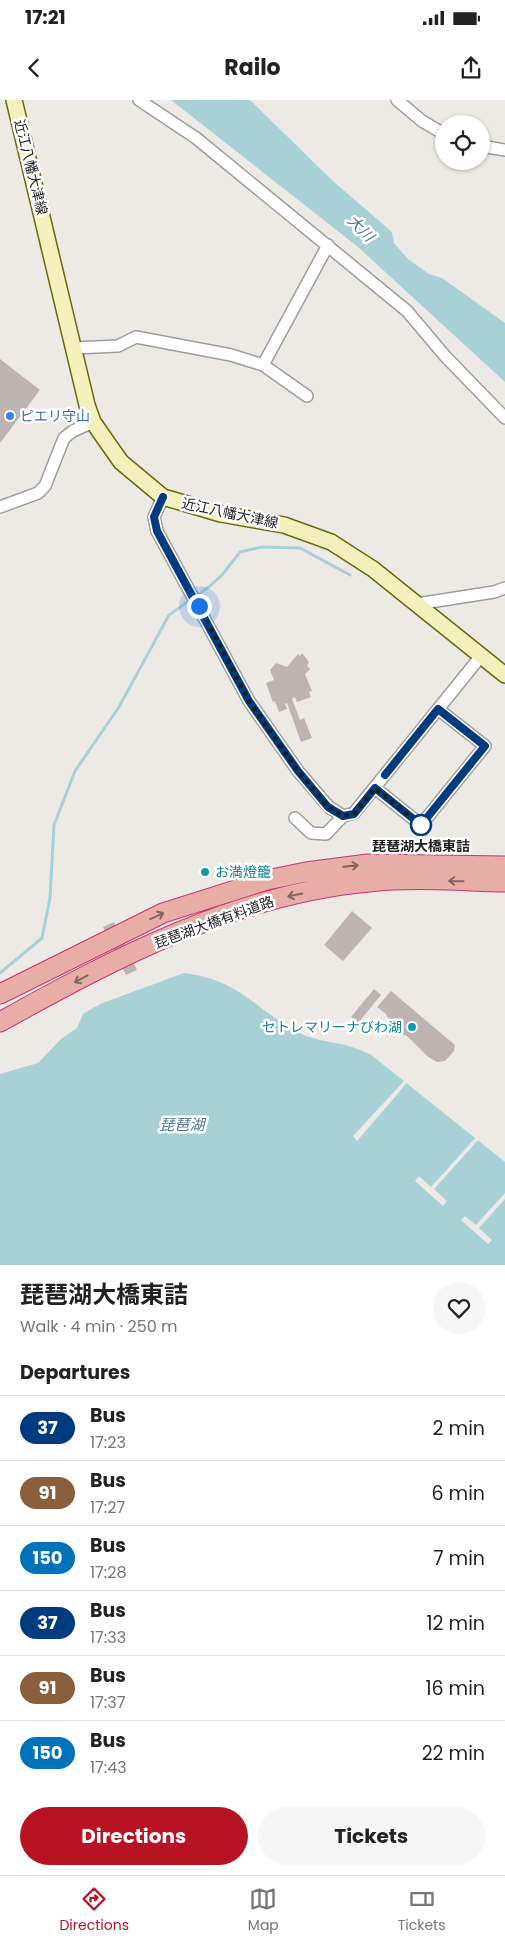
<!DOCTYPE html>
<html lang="en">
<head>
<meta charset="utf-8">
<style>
	body { margin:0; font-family:Poppins,"Noto Sans JP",sans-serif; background:#f6f6f6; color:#222; height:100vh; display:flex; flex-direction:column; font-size:19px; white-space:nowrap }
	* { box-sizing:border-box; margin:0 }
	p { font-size:16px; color:#767676 }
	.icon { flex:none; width:28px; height:28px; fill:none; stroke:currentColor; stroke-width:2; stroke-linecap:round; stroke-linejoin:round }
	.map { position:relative; height:1165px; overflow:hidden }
	.sheet { display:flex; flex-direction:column; background:#fff; flex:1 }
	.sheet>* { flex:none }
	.badge { padding:0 10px; border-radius:16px; font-size:18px; line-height:32px }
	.tools { position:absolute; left:435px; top:15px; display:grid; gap:10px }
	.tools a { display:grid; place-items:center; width:55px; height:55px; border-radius:50%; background:#fff; box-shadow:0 1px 4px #0004; font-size:25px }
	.you { position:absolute; width:25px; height:25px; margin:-12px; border:4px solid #fff; border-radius:50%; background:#1a73e8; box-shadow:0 0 0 8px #1a73e833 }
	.map>.badge { position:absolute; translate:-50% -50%; box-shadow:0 0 0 2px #fff }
	h2 { padding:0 20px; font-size:19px; line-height:45px }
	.round { display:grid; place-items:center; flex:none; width:52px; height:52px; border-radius:26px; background:#f6f6f6 }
	.overview { display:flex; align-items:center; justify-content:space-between; height:85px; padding:0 20px }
	h1 { font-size:24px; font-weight:700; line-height:38px }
	.action { display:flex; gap:10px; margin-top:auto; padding:10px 20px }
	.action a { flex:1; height:58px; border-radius:30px; background:#b71323; color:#fff; font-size:20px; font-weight:700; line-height:58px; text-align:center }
	.action a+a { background:#f6f6f6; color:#222 }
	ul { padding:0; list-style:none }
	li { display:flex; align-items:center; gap:15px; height:65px; padding:0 20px; border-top:1px solid #e0e0e0 }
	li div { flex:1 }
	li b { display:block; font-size:19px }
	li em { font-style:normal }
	li .badge { min-width:55px; font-weight:700; text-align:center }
	.status { display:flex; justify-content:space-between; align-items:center; height:35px; padding:0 25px; background:#fff; direction:ltr }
	.status svg { height:14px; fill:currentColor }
	header { display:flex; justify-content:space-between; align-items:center; height:65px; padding:0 20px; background:#fff; font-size:22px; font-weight:700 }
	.tab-bar { display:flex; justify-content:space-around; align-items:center; height:70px; border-top:1px solid #e0e0e0; background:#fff; font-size:14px; color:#767676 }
	.tab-bar a { display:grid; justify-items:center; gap:2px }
	.tab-bar .on { color:#b71323 }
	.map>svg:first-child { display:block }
	.water { fill:#a8d1d7 }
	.pier { fill:#ede9e4 }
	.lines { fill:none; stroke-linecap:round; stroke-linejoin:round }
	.stream { stroke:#a8d1d7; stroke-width:3 }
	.building { fill:#bdb4b1 }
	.minor-casing { stroke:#9e9e9e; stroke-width:14 }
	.secondary-casing { stroke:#68690f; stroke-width:18 }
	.trunk-casing { stroke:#c83476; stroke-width:21 }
	.minor { stroke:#fff; stroke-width:11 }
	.secondary { stroke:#f3f0bc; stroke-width:15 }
	.trunk { stroke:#e8ada6; stroke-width:19 }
	.oneway { stroke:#826562 }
	.line-casing { stroke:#fff; stroke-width:11 }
	.line { stroke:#003b80; stroke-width:8 }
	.walk { stroke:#1d1d1d; stroke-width:5; stroke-dasharray:0 9 }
	.shop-dot { fill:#3f7fe0; stroke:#fff; stroke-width:2 }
	.stop-dot { fill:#fff; stroke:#003b80; stroke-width:2.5 }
	.culture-dot { fill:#0f9aa8; stroke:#fff; stroke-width:2 }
	.labels { text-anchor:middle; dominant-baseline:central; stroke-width:5; stroke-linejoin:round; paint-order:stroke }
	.street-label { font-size:14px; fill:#1d1d1d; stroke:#fff }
	.shop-label { font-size:14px; fill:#366cbe; stroke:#fff; text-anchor:start }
	.stop-label { font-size:14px; font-weight:bold; fill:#1d1d1d; stroke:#fff }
	.culture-label { font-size:14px; fill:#0d838f; stroke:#fff; text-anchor:start }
	.water-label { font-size:15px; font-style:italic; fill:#4c7894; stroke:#fff }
</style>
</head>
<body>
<div class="status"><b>17:21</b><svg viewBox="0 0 49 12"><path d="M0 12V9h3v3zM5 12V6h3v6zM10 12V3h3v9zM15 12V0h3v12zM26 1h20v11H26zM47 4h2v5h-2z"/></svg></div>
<header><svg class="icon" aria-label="back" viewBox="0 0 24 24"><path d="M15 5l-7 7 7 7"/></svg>Railo<svg class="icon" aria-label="share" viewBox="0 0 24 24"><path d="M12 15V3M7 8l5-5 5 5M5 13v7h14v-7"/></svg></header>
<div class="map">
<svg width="505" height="1165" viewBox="0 0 505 1165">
	<rect width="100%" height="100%" fill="#ede9e4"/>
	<path class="water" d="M 171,0 L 250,0 L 334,82 L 392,132 L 394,143 L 408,159 L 429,174 L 442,178 L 505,223 L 505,282 L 358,147 Z
		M 184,873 C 240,880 252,907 296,931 C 311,940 329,941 345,945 C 353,947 362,951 370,954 L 505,1062 L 505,1165 L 0,1165 L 0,974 L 38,963 L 61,939 L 77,928 L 83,914 L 100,904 Z"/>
	<path class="pier" d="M 406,979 L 408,981 L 395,997 L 357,1041 L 353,1036 Z
		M 477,1036 L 480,1038 L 434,1089 L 447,1101 L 443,1106 L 415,1081 L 419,1076 L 431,1087 Z
		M 505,1093 L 505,1099 L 479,1128 L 492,1140 L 488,1144 L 461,1120 L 465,1116 L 476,1125 Z"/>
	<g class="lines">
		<path class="stream" d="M 0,873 L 42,838 L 50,798 L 54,725 L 75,671 L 119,607 L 169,515 L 210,486 L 222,475 L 240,452 L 262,447 L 300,448 L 350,475"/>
	</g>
	<path class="building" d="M 0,259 L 40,290 L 0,343 Z
		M 302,553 L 309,562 L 307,566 L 310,569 L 305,574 L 312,591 L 309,592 L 311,597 L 297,602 L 295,597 L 292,599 L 300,620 L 304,618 L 312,638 L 301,642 L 287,603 L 285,604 L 287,609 L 279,612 L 275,601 L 273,602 L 266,583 L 274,580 L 270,570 L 276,563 L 287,567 L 298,554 L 300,556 Z
		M 352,811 L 372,828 L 343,861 L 324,845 Z
		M 114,822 L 137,870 L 126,875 L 103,827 Z
		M 374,889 L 381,895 L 358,923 L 351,917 Z
		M 391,891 L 455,945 L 454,951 L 445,961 L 437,962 L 427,956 L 407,936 L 395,931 L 386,914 L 377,907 Z"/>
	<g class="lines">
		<g class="minor-casing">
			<path id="minor" d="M 139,0 L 196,38 L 407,211 L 445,256 L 505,318
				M 397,0 L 422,21 L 444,34
				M 481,46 L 505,50
				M 74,248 L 118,246 L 136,237 L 231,255 L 263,265 L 307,296
				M 263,265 L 328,145
				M 163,397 L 154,417 L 157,431 L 249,601 L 298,671 L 329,707 L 343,716 L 354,713 L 481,556
				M 0,407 L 38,393 L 45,386 L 64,338 L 73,331 L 93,322
				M 417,504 L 494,492 L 505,488
				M 375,688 L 421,725 L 485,646 L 438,609
				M 295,718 L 311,733 L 326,734 L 343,716"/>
		</g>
		<g class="secondary-casing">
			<path id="secondary" d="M 14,0 L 87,305 L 93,322 L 121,362 L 163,397 L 221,414 L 284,425 L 331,442 L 373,469 L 505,575"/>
		</g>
		<g class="trunk-casing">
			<path id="trunk" d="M 0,894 L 163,813 L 267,780 L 306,772 L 368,764 L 505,766
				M 0,922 C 115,858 236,794 369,782 C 414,777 460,781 505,782"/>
		</g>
		<use href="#minor" class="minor"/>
		<use href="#secondary" class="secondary"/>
		<use href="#trunk" class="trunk"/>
	</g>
	<defs><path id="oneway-shaft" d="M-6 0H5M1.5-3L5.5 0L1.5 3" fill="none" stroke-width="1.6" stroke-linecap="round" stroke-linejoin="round" transform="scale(1.25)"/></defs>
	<g class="oneway">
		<use href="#oneway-shaft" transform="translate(351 766) rotate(-6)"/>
		<use href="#oneway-shaft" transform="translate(456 781) rotate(-179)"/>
		<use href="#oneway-shaft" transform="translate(295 795) rotate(168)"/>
		<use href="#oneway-shaft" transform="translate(157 816) rotate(-25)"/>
		<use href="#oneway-shaft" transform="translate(81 879) rotate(152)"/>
	</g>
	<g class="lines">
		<g class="line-casing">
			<path id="line" d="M 163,397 L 154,417 L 157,431 L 249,601 L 298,671 L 328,707 L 343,716 L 354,714 L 375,688 L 421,725 L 485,646 L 438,609 L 385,675"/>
		</g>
		<use href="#line" class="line"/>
		<path class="walk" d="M 199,506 L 249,601 L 298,671 L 328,707 L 343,716 L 354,714 L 375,688 L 421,725"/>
	</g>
	<circle class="shop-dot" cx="10" cy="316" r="5"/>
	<circle class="stop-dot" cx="421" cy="725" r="10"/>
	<g class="culture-dot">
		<circle cx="205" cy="772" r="5"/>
		<circle cx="412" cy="927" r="5"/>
	</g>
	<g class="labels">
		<g class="street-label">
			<text transform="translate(31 67) rotate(76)">近江八幡大津線</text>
			<text transform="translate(230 413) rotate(12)">近江八幡大津線</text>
			<text transform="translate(214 822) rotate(-20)">琵琶湖大橋有料道路</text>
		</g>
		<g class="shop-label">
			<text x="20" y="316">ピエリ守山</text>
		</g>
		<g class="stop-label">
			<text x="421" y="746">琵琶湖大橋東詰</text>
		</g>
		<g class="culture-label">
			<text x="215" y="772">お満燈籠</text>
			<text x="402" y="927" text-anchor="end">セトレマリーナびわ湖</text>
		</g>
		<g class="water-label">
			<text transform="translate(361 128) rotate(45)">大川</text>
			<text x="182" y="1024">琵琶湖</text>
		</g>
	</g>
</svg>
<div class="tools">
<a><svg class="icon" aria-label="locate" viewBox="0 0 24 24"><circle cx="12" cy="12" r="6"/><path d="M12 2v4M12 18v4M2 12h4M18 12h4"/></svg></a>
</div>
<div class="you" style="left:199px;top:506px"></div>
</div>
<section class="sheet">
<div class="overview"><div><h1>琵琶湖大橋東詰</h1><p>Walk · 4 min · 250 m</p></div><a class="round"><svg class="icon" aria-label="heart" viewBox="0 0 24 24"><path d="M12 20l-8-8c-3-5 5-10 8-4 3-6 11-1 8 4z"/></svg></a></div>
<h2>Departures</h2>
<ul>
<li><span class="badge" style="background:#003b80;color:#fff">37</span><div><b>Bus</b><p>17:23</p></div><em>2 min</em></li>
<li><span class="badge" style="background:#8b5e3c;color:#fff">91</span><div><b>Bus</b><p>17:27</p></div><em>6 min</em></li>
<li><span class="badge" style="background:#0072bc;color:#fff">150</span><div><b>Bus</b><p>17:28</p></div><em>7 min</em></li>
<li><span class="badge" style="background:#003b80;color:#fff">37</span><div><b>Bus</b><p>17:33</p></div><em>12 min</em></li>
<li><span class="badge" style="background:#8b5e3c;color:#fff">91</span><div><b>Bus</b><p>17:37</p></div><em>16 min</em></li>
<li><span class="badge" style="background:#0072bc;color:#fff">150</span><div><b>Bus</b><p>17:43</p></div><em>22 min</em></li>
</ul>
<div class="action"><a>Directions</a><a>Tickets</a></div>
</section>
<nav class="tab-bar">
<a class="on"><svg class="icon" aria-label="directions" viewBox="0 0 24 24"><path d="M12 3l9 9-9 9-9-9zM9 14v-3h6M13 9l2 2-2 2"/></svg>Directions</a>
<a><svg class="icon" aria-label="map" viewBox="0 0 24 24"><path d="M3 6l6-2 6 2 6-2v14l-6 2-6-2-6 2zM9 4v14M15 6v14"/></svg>Map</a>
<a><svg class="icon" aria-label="tickets" viewBox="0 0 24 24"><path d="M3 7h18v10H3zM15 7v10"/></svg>Tickets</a>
</nav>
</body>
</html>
